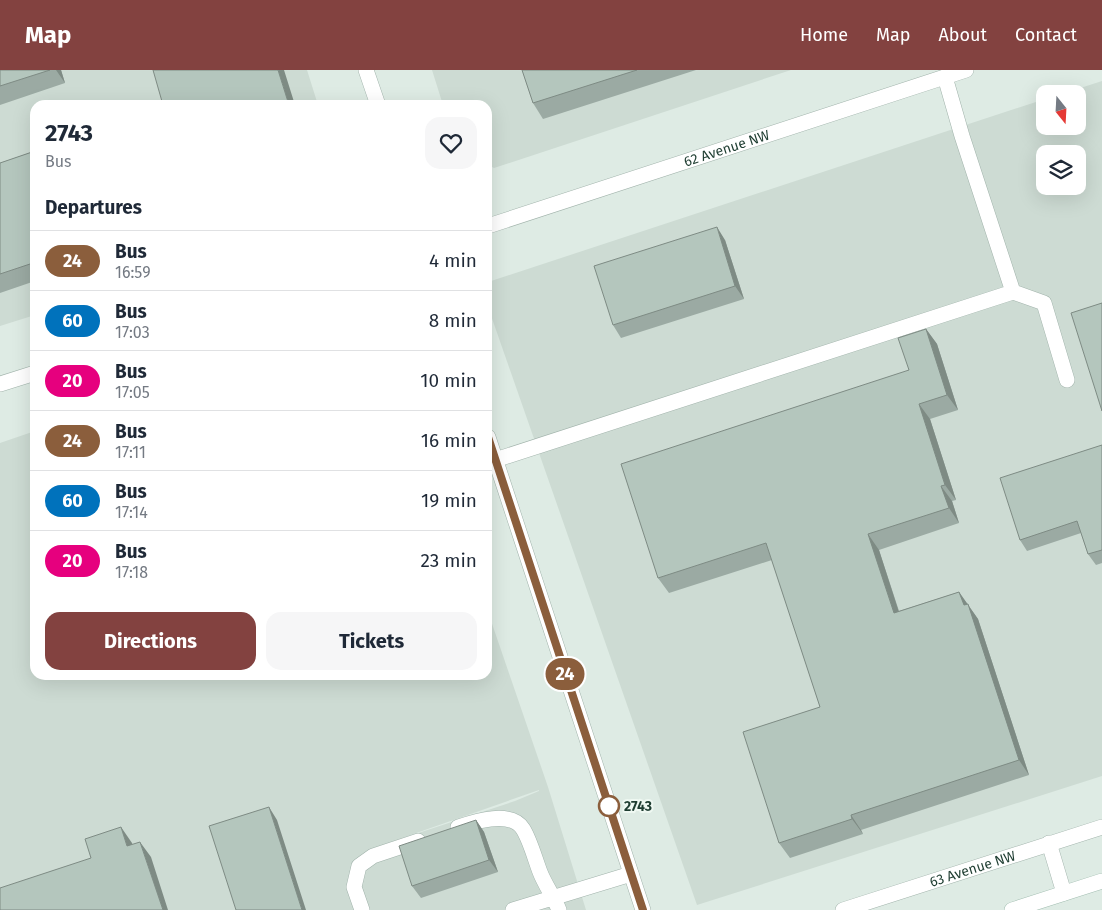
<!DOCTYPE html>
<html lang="en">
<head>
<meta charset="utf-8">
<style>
	body { margin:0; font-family:"Fira Sans",sans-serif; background:#f6f6f7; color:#1f2937; height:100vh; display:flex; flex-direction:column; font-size:19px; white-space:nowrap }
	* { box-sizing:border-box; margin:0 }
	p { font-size:16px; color:#747a83 }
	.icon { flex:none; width:28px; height:28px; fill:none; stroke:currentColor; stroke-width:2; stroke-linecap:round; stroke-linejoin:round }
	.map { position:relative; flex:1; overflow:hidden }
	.sheet { position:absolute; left:30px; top:30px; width:462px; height:580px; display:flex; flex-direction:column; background:#fff; border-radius:15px; box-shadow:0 5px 20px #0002 }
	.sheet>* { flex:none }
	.badge { padding:0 10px; border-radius:16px; font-size:18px; line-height:32px }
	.needle { width:32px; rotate:162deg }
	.fabs { position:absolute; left:1036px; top:15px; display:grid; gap:10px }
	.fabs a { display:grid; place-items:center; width:50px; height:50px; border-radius:10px; background:#fff; box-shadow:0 5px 20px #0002; font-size:25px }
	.map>.badge { position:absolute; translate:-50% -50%; box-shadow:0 0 0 2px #fff }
	h2 { padding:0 15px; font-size:19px; line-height:45px }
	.round { display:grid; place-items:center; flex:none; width:52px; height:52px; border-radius:15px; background:#f6f6f7 }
	.summary { display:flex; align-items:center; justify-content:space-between; height:85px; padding:0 15px }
	h1 { font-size:24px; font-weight:700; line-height:38px }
	.button { display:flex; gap:10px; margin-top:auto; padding:10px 15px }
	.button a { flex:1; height:58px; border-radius:15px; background:#834240; color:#fff; font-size:20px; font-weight:700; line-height:58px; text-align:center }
	.button a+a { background:#f6f6f7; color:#1f2937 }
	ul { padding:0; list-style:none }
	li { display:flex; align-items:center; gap:15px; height:60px; padding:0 15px; border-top:1px solid #e0e1e3 }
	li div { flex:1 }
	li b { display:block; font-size:19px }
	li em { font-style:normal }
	li .badge { min-width:55px; font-weight:700; text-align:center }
	header { display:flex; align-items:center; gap:30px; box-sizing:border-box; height:70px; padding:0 25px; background:#834240; color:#fff }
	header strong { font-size:24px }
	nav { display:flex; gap:28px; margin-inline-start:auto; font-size:18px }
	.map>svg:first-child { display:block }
	.built { fill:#cddbd3; fill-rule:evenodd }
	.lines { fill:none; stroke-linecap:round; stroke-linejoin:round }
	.service-casing { stroke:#a1b3ab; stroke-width:16 }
	.minor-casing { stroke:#a1b3ab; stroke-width:16 }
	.tertiary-casing { stroke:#a1b3ab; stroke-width:16 }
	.secondary-casing { stroke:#9fbbae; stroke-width:16 }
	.service { stroke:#fff; stroke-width:15 }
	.minor { stroke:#fff; stroke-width:15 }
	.tertiary { stroke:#fff; stroke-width:15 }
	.secondary { stroke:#fff; stroke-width:15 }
	.wall { fill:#9baaa3 }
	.shaded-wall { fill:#7e8b84 }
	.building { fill:#b4c6bd; stroke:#7e8b84 }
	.line-casing { stroke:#fff; stroke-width:11 }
	.line { stroke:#8b5e3c; stroke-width:8 }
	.stop-dot { fill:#fff; stroke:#8b5e3c; stroke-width:2.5 }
	.labels { text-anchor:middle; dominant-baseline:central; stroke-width:4; stroke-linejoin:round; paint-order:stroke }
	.street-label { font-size:14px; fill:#1e3d31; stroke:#eff8f2 }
	.stop-label { font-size:14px; font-weight:bold; fill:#1e3d31; stroke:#eff8f2; text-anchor:start }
</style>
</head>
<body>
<header>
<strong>Map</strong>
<nav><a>Home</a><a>Map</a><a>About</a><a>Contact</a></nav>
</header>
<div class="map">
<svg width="1102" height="840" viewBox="0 0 1102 840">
	<rect width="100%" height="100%" fill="#deebe4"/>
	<path class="built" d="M 0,0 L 307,0 L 318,35 L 35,35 L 35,245 L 0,256 Z
		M 432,0 L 791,0 L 494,98 L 488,95 L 488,35 L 443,35 Z
		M 1102,11 L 1102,706 L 697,835 L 488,237 L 488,212 L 1045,29 L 1045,56 L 1078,56 L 1078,24 L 1062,24 ZM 1045,84 L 1078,84 L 1078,116 L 1045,116 Z
		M 35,361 L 35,605 L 488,605 L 488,542 L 548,717 L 586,840 L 0,840 L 0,373 ZM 539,721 L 515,731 L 382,775 L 539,720 Z"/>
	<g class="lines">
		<g class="service-casing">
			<path id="service" d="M 1013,222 L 1044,233 L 1067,310
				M 495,390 L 1013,222 L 962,66 L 945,7
				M 458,757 C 476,751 511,740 523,759 C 530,770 535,789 540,802 C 545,815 554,827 559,840
				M 1049,773 L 1064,823
				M 362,840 L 354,817 L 359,796 L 373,786 L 418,771
				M 513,840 L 631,804"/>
		</g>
		<g class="minor-casing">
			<g id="minor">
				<path id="s1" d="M 488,156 L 966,0"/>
				<path d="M 0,314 L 35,303"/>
				<path id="s2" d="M 843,840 L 1102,757"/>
			</g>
		</g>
		<g class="tertiary-casing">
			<path id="tertiary" d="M 366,0 L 378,35
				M 488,367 L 643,840"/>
		</g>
		<g class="secondary-casing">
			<path id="secondary" d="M 1012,840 L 1102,811"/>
		</g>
		<use href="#service" class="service"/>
		<use href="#minor" class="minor"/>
		<use href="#tertiary" class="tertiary"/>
		<use href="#secondary" class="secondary"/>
	</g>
	<path class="wall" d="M 0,0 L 61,0 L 65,13 L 0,35 Z
		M 522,0 L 696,0 L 543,49 L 533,33 Z
		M 35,81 L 35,211 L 0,223 L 0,93 Z
		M 725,170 L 744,229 L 621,268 L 613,255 Z
		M 926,259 L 937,274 L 958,340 L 930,349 L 956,430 L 952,431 L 959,453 L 879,480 L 899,541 L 959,522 L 978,549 L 1029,705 L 861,760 L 863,764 L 790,788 L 779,773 L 820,637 L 772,490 L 669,523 L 658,508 L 909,300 Z
		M 1102,375 L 1102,493 L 1096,495 L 1088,484 L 1081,463 L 1027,481 L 1020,470 Z
		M 476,750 L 484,762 L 498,802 L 421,828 L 412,816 Z"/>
	<path class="shaded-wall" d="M 56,0 L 61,0 L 65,13 Z
		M 278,0 L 284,0 L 295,35 L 289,35 Z
		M 717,157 L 725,170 L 744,229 L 735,216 Z
		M 926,259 L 937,274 L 958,340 L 947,325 Z
		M 919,334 L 930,349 L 956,430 L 945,415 Z
		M 941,416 L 952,431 L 959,453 L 949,438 Z
		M 868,464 L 879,480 L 904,558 L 894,543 Z
		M 959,522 L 978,549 L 1029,705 L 1019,690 Z
		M 269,737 L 277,750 L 306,840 L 302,840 Z
		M 851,745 L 861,760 L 863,764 L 852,749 Z
		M 476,750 L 484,762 L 498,802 L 489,790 Z
		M 121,757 L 132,773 L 138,791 L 127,776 Z
		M 140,772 L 151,787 L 168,840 L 163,840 Z"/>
	<path class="building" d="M 0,0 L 50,0 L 0,16 Z
		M 153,0 L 278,0 L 289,35 L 163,35 Z
		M 522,0 L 637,0 L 533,33 Z
		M 35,81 L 35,200 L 33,193 L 0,204 L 0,93 Z
		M 717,157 L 735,216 L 613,255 L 594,196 Z
		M 1102,233 L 1102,341 L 1071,243 Z
		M 926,259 L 947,325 L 919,334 L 945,415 L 941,416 L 949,438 L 868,464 L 894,543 L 959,522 L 964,535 L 968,534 L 1019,690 L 851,745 L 852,749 L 779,773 L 743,662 L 820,637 L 766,473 L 658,508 L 621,394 L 909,300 L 898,268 Z
		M 1102,375 L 1102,480 L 1088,484 L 1077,451 L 1020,470 L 1000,408 Z
		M 269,737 L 302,840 L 236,840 L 209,756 Z
		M 476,750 L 489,790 L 412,816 L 399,776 Z
		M 121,757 L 127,776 L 140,772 L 163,840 L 0,840 L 0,818 L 91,788 L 85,769 Z"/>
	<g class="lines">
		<g class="line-casing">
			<path id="line" d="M 488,367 L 643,840"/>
		</g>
		<use href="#line" class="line"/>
	</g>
	<circle class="stop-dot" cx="609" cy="736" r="10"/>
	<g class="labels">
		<g class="street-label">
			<text stroke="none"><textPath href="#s1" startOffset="251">62 Avenue NW</textPath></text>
			<text stroke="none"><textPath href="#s2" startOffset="136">63 Avenue NW</textPath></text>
		</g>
		<g class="stop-label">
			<text x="624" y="736">2743</text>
		</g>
	</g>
</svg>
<div class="fabs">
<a><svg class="needle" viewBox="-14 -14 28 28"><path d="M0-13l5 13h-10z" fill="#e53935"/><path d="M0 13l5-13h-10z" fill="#747a83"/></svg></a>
<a><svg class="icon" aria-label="layers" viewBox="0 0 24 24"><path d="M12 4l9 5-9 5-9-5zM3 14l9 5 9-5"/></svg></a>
</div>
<b class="badge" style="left:565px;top:604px;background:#8b5e3c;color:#fff">24</b>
<section class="sheet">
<div class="summary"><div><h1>2743</h1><p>Bus</p></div><a class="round"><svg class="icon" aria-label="heart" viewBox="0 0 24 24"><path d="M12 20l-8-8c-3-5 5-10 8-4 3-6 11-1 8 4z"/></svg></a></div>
<h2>Departures</h2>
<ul>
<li><span class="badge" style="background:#8b5e3c;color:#fff">24</span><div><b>Bus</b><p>16:59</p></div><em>4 min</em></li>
<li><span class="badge" style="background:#0072bc;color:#fff">60</span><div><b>Bus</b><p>17:03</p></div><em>8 min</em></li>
<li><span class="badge" style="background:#e6007e;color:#fff">20</span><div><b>Bus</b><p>17:05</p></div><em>10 min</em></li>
<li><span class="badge" style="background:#8b5e3c;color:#fff">24</span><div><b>Bus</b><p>17:11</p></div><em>16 min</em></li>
<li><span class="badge" style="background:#0072bc;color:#fff">60</span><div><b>Bus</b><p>17:14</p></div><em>19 min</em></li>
<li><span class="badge" style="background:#e6007e;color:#fff">20</span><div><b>Bus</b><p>17:18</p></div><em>23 min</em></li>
</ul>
<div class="button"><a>Directions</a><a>Tickets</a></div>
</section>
</div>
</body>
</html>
